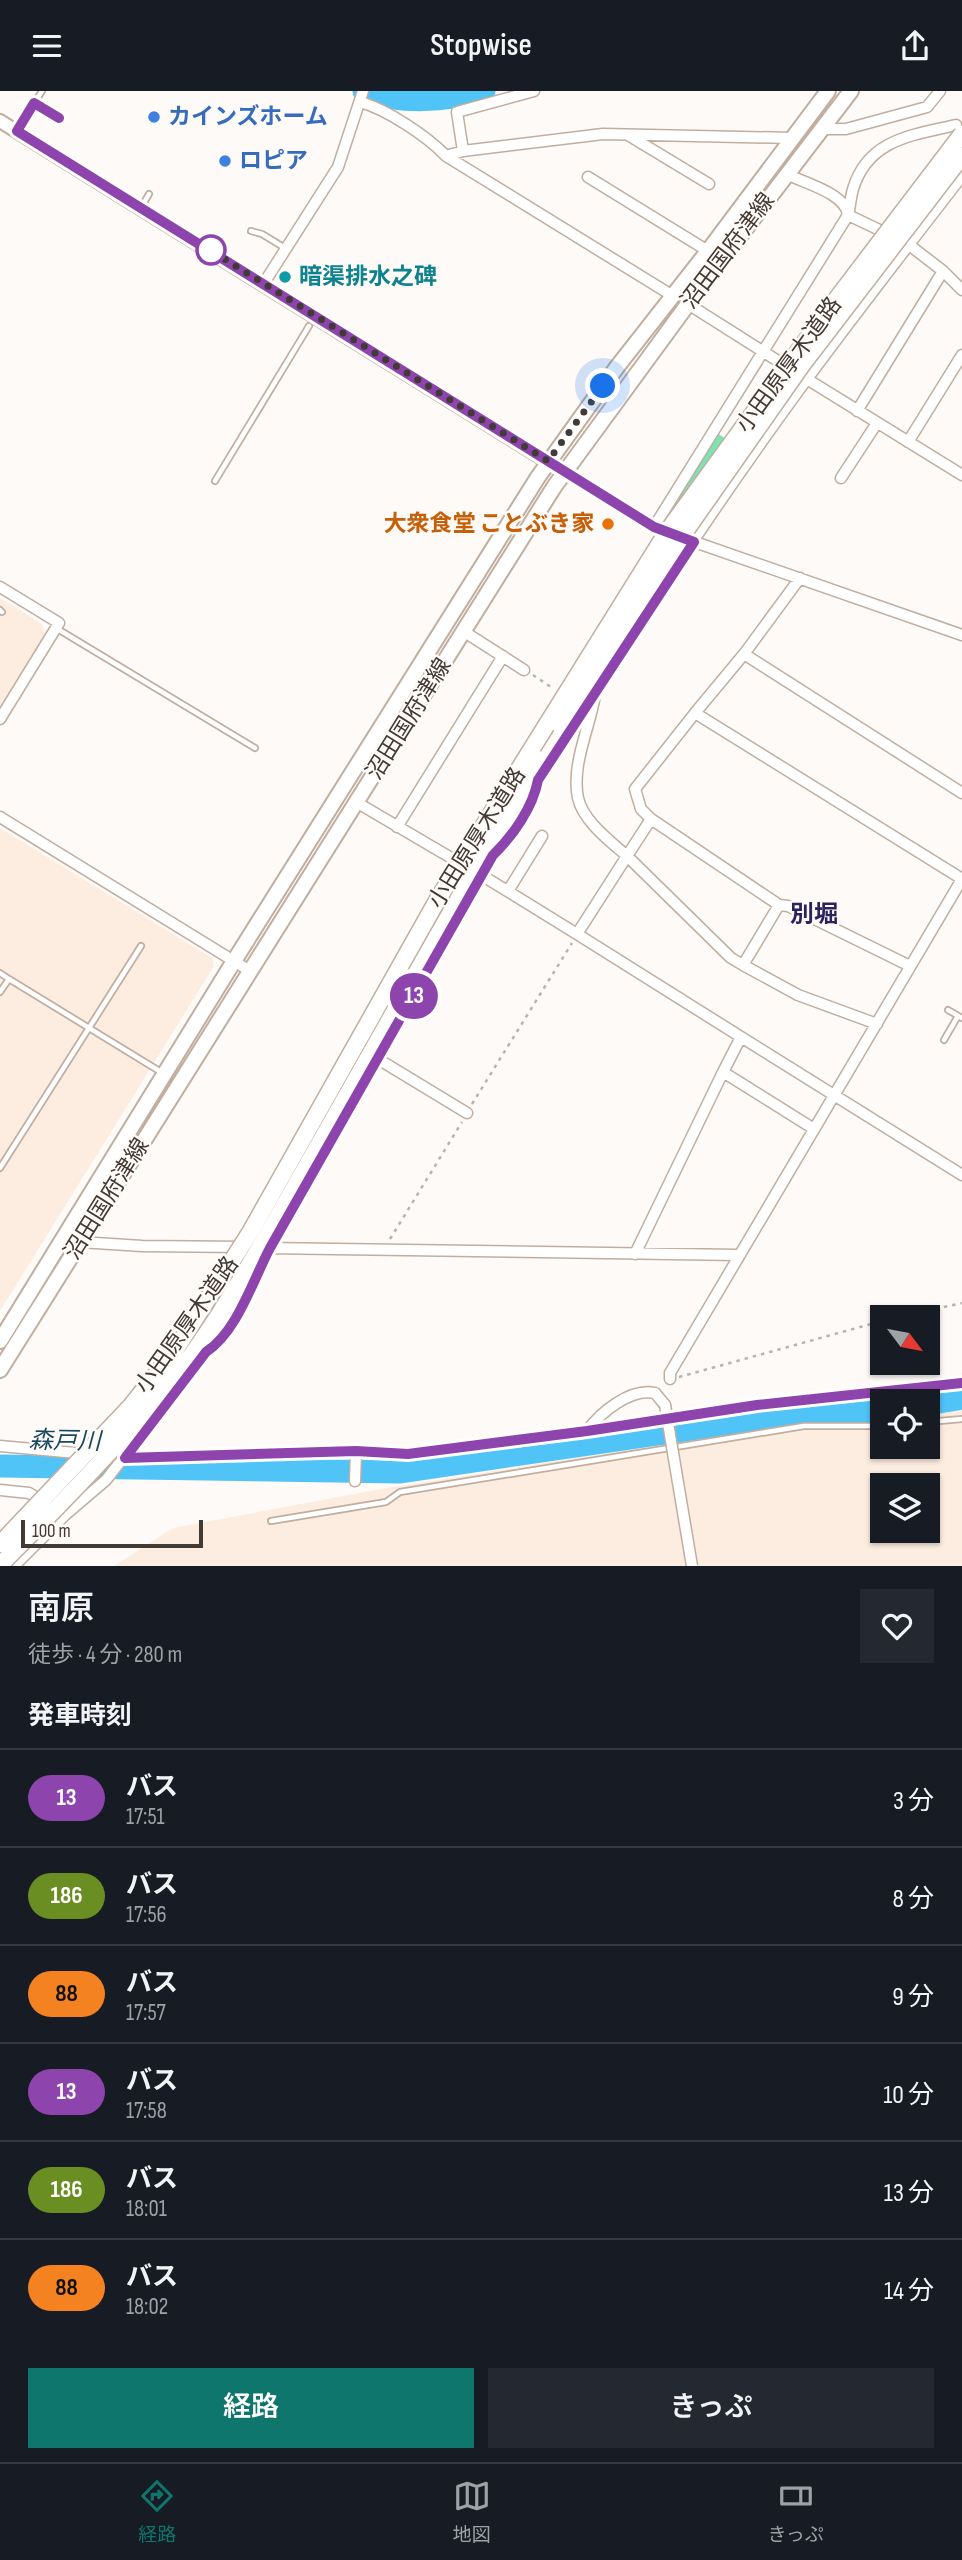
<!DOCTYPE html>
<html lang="ja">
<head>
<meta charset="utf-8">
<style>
	body { margin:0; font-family:"Sofia Sans Condensed","Noto Sans JP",sans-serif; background:#242831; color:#f1f3f6; height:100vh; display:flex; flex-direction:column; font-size:26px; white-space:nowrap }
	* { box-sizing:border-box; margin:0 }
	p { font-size:23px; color:#9ea1a6 }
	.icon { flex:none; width:38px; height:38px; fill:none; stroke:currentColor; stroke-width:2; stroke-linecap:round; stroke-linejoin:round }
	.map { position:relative; height:1475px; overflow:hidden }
	.drawer { display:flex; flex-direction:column; background:#171b24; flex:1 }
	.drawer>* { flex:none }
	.badge { padding:0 14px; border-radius:23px; font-size:24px; line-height:46px }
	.needle { width:46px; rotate:122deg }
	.buttons { position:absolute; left:870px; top:1214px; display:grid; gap:14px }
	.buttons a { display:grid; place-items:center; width:70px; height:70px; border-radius:0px; background:#171b24; box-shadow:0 2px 5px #0004; font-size:35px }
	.scale { position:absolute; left:21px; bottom:18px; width:182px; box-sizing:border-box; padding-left:7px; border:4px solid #423a34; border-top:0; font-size:19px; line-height:24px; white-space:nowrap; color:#423a34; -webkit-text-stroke:5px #fefaf7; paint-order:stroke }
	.you { position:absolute; width:35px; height:35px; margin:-18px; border:5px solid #fff; border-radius:50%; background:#1a73e8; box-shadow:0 0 0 10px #1a73e833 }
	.map>.badge { position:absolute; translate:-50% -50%; box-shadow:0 0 0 4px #fff }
	h2 { padding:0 28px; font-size:26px; line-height:63px }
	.round { display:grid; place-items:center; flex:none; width:74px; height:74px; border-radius:0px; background:#242831 }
	.overview { display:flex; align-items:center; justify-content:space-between; height:119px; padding:0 28px }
	h1 { font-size:33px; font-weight:600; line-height:52px }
	.primary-button { display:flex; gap:14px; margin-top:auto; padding:14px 28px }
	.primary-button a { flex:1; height:80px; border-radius:0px; background:#0f766e; color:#fff; font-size:28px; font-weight:600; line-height:80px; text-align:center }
	.primary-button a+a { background:#242831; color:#f1f3f6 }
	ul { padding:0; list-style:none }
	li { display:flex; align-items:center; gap:21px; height:98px; padding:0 28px; border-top:2px solid #363941 }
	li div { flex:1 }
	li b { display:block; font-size:26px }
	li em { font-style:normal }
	li .badge { min-width:77px; font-weight:700; text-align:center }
	header { display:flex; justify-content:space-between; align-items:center; height:91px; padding:0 28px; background:#171b24; font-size:32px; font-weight:600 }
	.tabs { display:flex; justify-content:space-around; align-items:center; height:98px; border-top:2px solid #363941; background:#171b24; font-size:19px; color:#9ea1a6 }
	.tabs a { display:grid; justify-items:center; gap:4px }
	.tabs .current { color:#0f766e }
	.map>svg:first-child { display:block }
	.built { fill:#fdede1; fill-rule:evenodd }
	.green { fill:#77e6b3 }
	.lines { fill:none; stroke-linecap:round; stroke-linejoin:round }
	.river { stroke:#50c3f7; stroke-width:23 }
	.service-casing { stroke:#c1ae9f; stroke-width:8 }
	.minor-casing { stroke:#c1ae9f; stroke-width:13 }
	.tertiary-casing { stroke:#c1ae9f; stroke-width:16 }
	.secondary-casing { stroke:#c1ae9f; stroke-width:18 }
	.path { stroke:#b8b3af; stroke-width:2.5; stroke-dasharray:3.5 5; stroke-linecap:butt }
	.service { stroke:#fff; stroke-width:4.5 }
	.minor { stroke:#fff; stroke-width:10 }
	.tertiary { stroke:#fff; stroke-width:12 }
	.secondary { stroke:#fff; stroke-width:14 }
	.minor-bridge-casing { stroke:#c1ae9f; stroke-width:13; stroke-linecap:butt }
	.trunk-bridge-casing { stroke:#c1ae9f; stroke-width:19; stroke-linecap:butt }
	.minor-bridge { stroke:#fff; stroke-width:10 }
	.trunk-bridge { stroke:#fff; stroke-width:16 }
	.line-casing { stroke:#fff; stroke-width:16 }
	.line { stroke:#8e44ad; stroke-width:10 }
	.walk { stroke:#423a34; stroke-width:7; stroke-dasharray:0 12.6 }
	.shop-dot { fill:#3f7fe0; stroke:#fefaf7; stroke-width:2.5 }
	.stop-dot { fill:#fff; stroke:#8e44ad; stroke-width:3.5 }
	.culture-dot { fill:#0f9aa8; stroke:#fefaf7; stroke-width:2.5 }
	.food-dot { fill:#e8710a; stroke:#fefaf7; stroke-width:2.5 }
	.labels { text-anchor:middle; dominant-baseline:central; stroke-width:5; stroke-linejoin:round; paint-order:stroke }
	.shop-label { font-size:23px; font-weight:bold; fill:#366cbe; stroke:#fefaf7; text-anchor:start }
	.street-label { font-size:23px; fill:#423a34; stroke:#fefaf7 }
	.culture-label { font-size:23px; font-weight:bold; fill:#0d838f; stroke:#fefaf7; text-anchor:start }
	.food-label { font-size:23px; font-weight:bold; fill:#c56008; stroke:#fefaf7; text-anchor:end }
	.neighbourhood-label { font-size:24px; font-weight:bold; fill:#2b235d; stroke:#fefaf7 }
	.water-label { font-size:24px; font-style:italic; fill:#18485d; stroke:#fefaf7 }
</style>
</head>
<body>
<header><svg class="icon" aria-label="menu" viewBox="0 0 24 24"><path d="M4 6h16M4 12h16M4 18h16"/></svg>Stopwise<svg class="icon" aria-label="share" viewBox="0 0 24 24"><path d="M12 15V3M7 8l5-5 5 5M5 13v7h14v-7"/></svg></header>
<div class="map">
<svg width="962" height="1475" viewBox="0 0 962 1475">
	<rect width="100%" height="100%" fill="#fefaf7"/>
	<path class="built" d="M 0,507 L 42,533 L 45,545 L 0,618 Z
		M 0,737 L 212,867 L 214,875 L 0,1220 Z
		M 962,1306 L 962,1475 L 114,1475 L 173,1437 L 381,1398 L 882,1318 L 882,1356 L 928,1356 L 928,1311 ZM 882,1395 L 928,1395 L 928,1440 L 882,1440 Z"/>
	<path class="green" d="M 718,343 L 750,361 L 691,444 L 662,433 Z"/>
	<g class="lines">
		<path class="river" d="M 364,0 C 402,13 446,10 484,0
			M 928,1313 L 962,1307
			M 0,1375 L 399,1381 L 752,1329 L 882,1319"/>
		<g class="service-casing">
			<path id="service" d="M 34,12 L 59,27
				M 17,39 L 42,0
				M 141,117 L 149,103
				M 251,140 L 262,143 L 285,157
				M 215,390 L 309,235
				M 0,519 L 2,521
				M 56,537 L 255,657
				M 0,882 L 9,888
				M 0,901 L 9,888 L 161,981
				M 948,919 L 962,927
				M 944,949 L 958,925
				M 0,1077 L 141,855
				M 928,1331 L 962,1328
				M 271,1430 L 386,1411 L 400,1401 L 804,1335 L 882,1335"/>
		</g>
		<g class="minor-casing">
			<path id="minor" d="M 360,11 C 386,18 427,45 446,65 L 673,205
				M 822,38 L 846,38 L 927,16 L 940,0
				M 628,44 L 709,93
				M 463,60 L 457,21 L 534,0
				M 446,65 L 463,60 L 603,43 L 792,47
				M 787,83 C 803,92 846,102 848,124 L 890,144
				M 588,86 L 708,160
				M 849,120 C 850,113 851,105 853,98 C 868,48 913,44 956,34
				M 904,150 L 943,180 L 962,199
				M 264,192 L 338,76 L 363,0
				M 688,213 L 789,277
				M 802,285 L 962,384
				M 857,320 L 943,180
				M 908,351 L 962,264
				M 548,371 L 654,436 L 671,443
				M 841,387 L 877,332
				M 654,436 L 848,124
				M 689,449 L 962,544
				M 0,496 L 59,532 L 0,628
				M 463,540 L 524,579
				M 744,563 L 962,702
				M 595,604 C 590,636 571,674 578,707 C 583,730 610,750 627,765 L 651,728
				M 695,622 L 744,563 L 800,487
				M 356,711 L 465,775
				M 0,726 L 250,880
				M 397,736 L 503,565
				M 478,782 L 577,843
				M 508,800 L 542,745
				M 779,814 L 743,874 L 731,867 L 627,765 L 577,843 L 741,946 L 723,981 L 814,1038
				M 743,874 L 798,904 L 877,933
				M 910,875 L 788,815 L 779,814 L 651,728 L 641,718 L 635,698 L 695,622 L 962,788
				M 741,946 L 962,1084
				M 378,968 L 467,1022
				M 80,1151 L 142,1155 L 244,1156
				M 266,1157 L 738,1164
				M 635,1163 L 723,981
				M 670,1288 L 670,1282 L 962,788
				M 587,1340 L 757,1314 L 962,1292
				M 0,1355 L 87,1363
				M 122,1367 L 356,1361 L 408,1363 L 587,1340 C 601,1321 630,1297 655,1302 L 665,1314
				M 355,1390 L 356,1361
				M 0,1399 L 29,1402 L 44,1411
				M 14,1475 L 65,1424 L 106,1389 L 206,1261 C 237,1242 253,1189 270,1158 L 493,764 C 513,745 533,716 538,689 C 624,553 712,417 807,288 C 858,219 910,152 962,85"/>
		</g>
		<g class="tertiary-casing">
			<path id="tertiary" d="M 0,30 L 548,371"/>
		</g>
		<g class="secondary-casing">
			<path id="secondary" d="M 0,1250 L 234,870 L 538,386 L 617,276 L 708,160 L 828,0
				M 0,1279 L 554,396 L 688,213 L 851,0"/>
		</g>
		<path class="path" d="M 533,584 L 554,598
			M 472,1013 L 572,852
			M 390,1148 L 462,1031
			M 894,1227 L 962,1212
			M 679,1286 L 882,1230"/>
		<use href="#service" class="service"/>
		<use href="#minor" class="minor"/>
		<use href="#tertiary" class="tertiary"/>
		<use href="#secondary" class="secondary"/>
		<g class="minor-bridge-casing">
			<path id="minor-bridge" d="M 665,1314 L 692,1475"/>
		</g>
		<g class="trunk-bridge-casing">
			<path id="trunk-bridge" d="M 560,634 L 670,462 L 802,274 L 962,65
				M 0,1453 L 131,1315 L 174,1261 L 251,1140 L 438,808 L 667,441 L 832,214 L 962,43
				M 0,1474 C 64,1410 128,1345 184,1274 C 215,1234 239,1190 265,1148 L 538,668"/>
		</g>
		<use href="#minor-bridge" class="minor-bridge"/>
		<use href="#trunk-bridge" class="trunk-bridge"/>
	</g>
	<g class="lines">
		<g class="line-casing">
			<path id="line" d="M 59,27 L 34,12 L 17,40 L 654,436 L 694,451 L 538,689 C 533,716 513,745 493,764 L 270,1157 C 253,1189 237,1241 206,1261 L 125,1367 L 356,1360 L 408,1363 L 587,1340 L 757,1314 L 962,1292"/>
		</g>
		<use href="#line" class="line"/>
		<path class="walk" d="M 211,159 L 202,154 L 548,370 L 603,295"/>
	</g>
	<g class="shop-dot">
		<circle cx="154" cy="26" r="7"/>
		<circle cx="225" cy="70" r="7"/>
	</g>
	<circle class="stop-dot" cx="211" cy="159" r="14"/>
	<circle class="culture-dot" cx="285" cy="186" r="7"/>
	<circle class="food-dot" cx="608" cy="433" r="7"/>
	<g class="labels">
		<g class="shop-label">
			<text x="168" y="26">カインズホーム</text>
			<text x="239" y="70">ロピア</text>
		</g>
		<g class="street-label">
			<text transform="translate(728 160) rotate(-53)">沼田国府津線</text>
			<text transform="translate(789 274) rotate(-54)">小田原厚木道路</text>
			<text transform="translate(409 628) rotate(-58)">沼田国府津線</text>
			<text transform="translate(477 747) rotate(-58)">小田原厚木道路</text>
			<text transform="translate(107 1108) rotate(-58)">沼田国府津線</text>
			<text transform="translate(187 1234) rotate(-55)">小田原厚木道路</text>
		</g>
		<g class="culture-label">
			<text x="299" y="186">暗渠排水之碑</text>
		</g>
		<g class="food-label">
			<text x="594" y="433">大衆食堂 ことぶき家</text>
		</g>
		<g class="neighbourhood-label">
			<text x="814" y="823">別堀</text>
		</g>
		<g class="water-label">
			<text transform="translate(65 1350) rotate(1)">森戸川</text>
		</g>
	</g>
</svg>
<div class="buttons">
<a><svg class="needle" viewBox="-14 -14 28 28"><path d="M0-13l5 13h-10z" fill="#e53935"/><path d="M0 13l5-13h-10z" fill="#9ea1a6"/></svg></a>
<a><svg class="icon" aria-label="locate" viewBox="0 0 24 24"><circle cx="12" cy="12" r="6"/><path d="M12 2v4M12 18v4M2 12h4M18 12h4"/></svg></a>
<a><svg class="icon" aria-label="layers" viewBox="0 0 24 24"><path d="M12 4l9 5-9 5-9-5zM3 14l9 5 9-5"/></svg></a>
</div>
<div class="scale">100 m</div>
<div class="you" style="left:603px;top:295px"></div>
<b class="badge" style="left:414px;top:905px;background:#8e44ad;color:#fff">13</b>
</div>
<section class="drawer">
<div class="overview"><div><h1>南原</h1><p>徒歩 · 4 分 · 280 m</p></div><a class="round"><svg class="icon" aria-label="heart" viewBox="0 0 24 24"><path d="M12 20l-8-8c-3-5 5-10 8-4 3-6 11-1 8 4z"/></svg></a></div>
<h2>発車時刻</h2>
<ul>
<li><span class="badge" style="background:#8e44ad;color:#fff">13</span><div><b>バス</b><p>17:51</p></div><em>3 分</em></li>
<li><span class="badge" style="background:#6b8e23;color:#fff">186</span><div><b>バス</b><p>17:56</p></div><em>8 分</em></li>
<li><span class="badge" style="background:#f58220;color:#111">88</span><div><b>バス</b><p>17:57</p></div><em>9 分</em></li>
<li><span class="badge" style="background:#8e44ad;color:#fff">13</span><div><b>バス</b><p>17:58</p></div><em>10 分</em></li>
<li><span class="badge" style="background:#6b8e23;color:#fff">186</span><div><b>バス</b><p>18:01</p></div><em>13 分</em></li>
<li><span class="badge" style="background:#f58220;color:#111">88</span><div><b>バス</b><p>18:02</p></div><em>14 分</em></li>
</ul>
<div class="primary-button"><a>経路</a><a>きっぷ</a></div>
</section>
<nav class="tabs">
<a class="current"><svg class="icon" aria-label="directions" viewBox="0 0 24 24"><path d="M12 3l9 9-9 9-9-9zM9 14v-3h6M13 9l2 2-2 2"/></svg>経路</a>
<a><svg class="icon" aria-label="map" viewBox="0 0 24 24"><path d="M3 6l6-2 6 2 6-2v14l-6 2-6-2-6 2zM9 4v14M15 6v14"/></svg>地図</a>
<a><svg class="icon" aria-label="tickets" viewBox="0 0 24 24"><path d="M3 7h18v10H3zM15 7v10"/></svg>きっぷ</a>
</nav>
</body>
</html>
